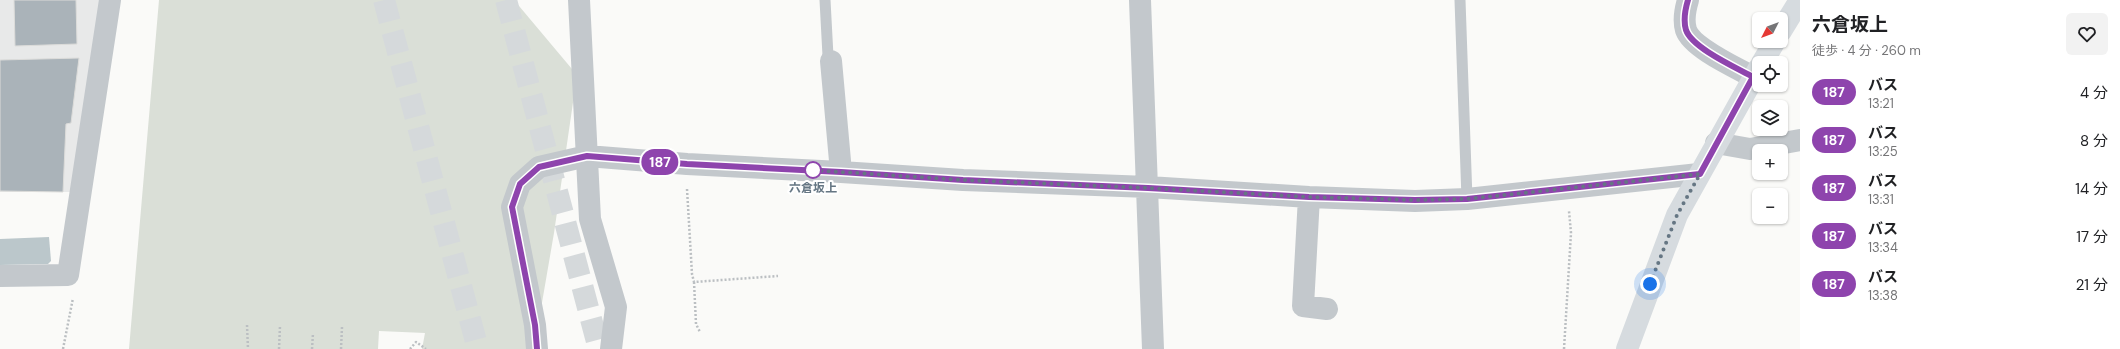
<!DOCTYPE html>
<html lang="ja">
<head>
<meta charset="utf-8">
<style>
	body { margin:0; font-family:"DM Sans","Noto Sans JP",sans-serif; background:#f2f2f2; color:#202124; height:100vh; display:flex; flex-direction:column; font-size:15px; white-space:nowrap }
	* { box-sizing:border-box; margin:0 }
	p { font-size:13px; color:#757577 }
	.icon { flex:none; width:22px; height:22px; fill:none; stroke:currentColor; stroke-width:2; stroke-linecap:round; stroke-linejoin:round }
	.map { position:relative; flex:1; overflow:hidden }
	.drawer { display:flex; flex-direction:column; background:#fff; width:320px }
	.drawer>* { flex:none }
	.badge { padding:0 8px; border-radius:13px; font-size:14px; line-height:26px }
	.needle { width:26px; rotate:228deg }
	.fabs { position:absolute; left:1752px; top:12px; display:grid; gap:8px }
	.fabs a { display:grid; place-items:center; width:36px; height:36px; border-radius:6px; background:#fff; box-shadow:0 1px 3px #0004; font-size:20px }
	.you { position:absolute; width:20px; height:20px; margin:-10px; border:3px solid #fff; border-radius:50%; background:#1a73e8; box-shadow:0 0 0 6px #1a73e833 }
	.map>.badge { position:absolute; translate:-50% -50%; box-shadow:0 0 0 2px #fff }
	.round { display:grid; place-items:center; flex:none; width:42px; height:42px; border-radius:6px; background:#f2f2f2 }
	.overview { display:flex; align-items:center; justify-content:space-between; height:68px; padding:0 12px }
	h1 { font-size:19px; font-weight:700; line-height:30px }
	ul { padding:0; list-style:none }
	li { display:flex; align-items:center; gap:12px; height:48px; padding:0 12px }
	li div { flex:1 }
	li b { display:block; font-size:15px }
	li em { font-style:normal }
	li .badge { min-width:44px; font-weight:700; text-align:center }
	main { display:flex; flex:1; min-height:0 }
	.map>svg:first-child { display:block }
	.built { fill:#e8e9e9 }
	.green { fill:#dadfd7 }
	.water { fill:#bbc7cb }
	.building { fill:#aab3b9; stroke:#dcdcda }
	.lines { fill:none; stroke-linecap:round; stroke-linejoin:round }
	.highway-tunnel { stroke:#d5d9db; stroke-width:22; stroke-dasharray:22 11; stroke-linecap:butt }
	.path { stroke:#bbbfc2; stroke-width:2.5; stroke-dasharray:2 2; stroke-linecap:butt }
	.lane { stroke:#c3c8cc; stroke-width:11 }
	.street { stroke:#c3c8cc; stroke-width:22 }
	.secondary { stroke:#d6dbdf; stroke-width:22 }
	.line-casing { stroke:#fff; stroke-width:9 }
	.line { stroke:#8e44ad; stroke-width:6 }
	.walk { stroke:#657683; stroke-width:4; stroke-dasharray:0 7.2 }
	.stop-dot { fill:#fff; stroke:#8e44ad; stroke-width:2 }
	.labels { text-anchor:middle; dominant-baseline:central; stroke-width:4; stroke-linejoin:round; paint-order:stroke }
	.stop-label { font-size:12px; font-weight:bold; fill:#657683; stroke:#fff }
</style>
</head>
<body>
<main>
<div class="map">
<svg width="1800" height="349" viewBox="0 0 1800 349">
	<rect width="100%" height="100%" fill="#fafaf8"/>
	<path class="built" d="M 0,0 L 103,0 L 73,192 L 0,192 Z"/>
	<path class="green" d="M 159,0 L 514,0 L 577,75 L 554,233 L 534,349 L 422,349 L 425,333 L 379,331 L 378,349 L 129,349 Z"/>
	<path class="water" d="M 49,237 L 51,261 L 48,264 L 0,265 L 0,239 Z"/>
	<path class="building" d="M 14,0 L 76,0 L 77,44 L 15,46 Z
		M 79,58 L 71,123 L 66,124 L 63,192 L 0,191 L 0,60 Z"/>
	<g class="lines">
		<path class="highway-tunnel" d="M 384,0 L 478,349
			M 506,0 L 599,349"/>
		<path class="path" d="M 687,189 L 692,274 L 694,282 L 778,276
			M 694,282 L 696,324 L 700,332
			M 247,325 L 248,349
			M 63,349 L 73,298
			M 279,349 L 280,326
			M 312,349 L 313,333
			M 341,349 L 342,327
			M 410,349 L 416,342 L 426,349
			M 1564,349 L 1571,233 L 1569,211"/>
		<path class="lane" d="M 825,0 L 828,56 L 831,61
			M 1460,0 L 1467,199"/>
		<path class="street" d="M 579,0 L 590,219 L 616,307 L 611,349
			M 1140,0 L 1153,349
			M 1688,0 C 1685,10 1683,20 1686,30 C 1692,48 1737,68 1753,77
			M 831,61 L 841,172
			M 1716,143 L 1750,149 L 1800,140
			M 1309,197 L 1303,306 L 1327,309
			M 0,276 L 68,275 L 110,0
			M 537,349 L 535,325 L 512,207 L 520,184 L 539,167 L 587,156 L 687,164 L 841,172 L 963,180 L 1148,187 L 1309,197 L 1415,201 L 1467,199 L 1699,174"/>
		<path class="secondary" d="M 1781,31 L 1800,0
			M 1762,63 L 1775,41
			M 1627,349 L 1677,215 L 1759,68"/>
	</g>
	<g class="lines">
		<g class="line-casing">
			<path id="line" d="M 537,349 L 535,325 L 512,207 L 520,184 L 539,167 L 587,156 L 687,164 L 841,172 L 963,180 L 1148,188 L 1309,197 L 1415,200 L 1467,199 L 1700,174 L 1753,77 C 1737,68 1692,48 1686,30 C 1683,20 1685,10 1688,0"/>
		</g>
		<use href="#line" class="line"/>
		<path class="walk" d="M 813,170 L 810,170 L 963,180 L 1148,188 L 1309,197 L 1415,200 L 1467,199 L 1700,174 L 1677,215 L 1650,284"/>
	</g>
	<circle class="stop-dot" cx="813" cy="170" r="8"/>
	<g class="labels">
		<g class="stop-label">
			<text x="813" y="188">六倉坂上</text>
		</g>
	</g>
</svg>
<div class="fabs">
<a><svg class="needle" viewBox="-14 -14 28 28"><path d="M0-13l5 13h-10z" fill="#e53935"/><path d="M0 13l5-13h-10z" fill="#757577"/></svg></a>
<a><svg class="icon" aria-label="locate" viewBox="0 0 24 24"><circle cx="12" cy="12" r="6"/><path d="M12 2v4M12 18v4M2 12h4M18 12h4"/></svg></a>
<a><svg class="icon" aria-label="layers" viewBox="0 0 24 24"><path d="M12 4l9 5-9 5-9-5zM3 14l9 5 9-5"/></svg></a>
<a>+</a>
<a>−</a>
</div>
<div class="you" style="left:1650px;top:284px"></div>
<b class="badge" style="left:660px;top:162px;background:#8e44ad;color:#fff">187</b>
</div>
<section class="drawer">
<div class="overview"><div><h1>六倉坂上</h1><p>徒歩 · 4 分 · 260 m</p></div><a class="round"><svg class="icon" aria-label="heart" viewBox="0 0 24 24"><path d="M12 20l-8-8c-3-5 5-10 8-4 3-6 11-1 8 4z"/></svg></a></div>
<ul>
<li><span class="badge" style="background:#8e44ad;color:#fff">187</span><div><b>バス</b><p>13:21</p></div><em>4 分</em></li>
<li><span class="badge" style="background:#8e44ad;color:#fff">187</span><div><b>バス</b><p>13:25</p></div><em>8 分</em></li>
<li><span class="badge" style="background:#8e44ad;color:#fff">187</span><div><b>バス</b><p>13:31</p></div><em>14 分</em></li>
<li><span class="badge" style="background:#8e44ad;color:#fff">187</span><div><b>バス</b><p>13:34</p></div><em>17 分</em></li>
<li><span class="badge" style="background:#8e44ad;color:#fff">187</span><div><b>バス</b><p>13:38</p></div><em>21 分</em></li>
</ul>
</section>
</main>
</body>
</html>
